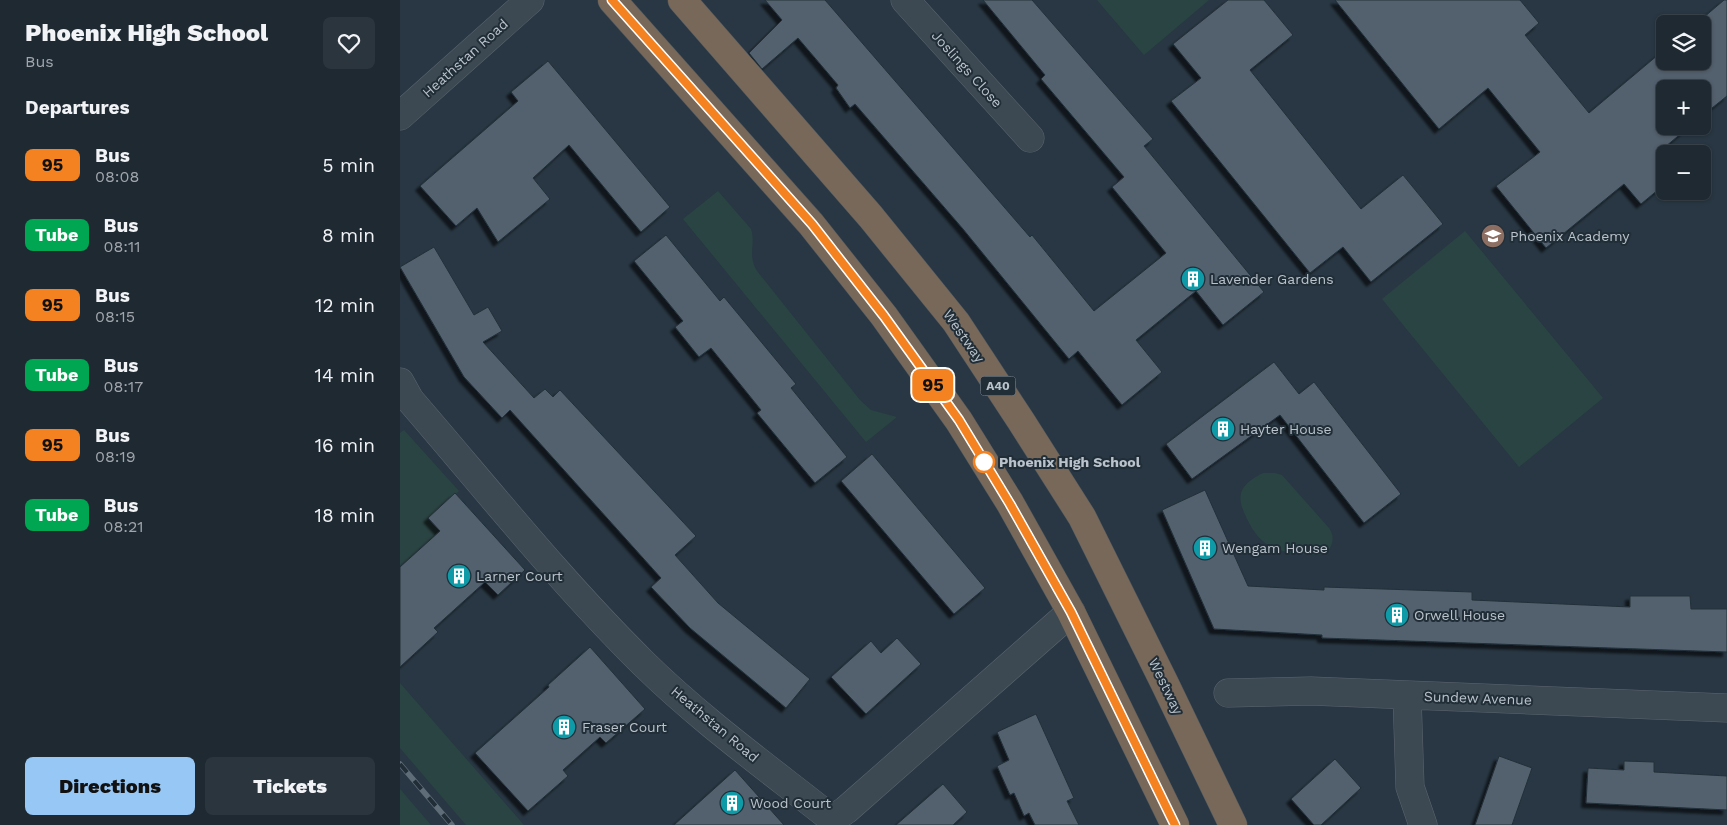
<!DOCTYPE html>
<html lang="en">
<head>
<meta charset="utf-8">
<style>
	body { margin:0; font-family:"Work Sans",sans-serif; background:#2b353e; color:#f1f3f6; height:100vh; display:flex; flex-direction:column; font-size:19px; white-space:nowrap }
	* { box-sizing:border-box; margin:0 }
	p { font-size:16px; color:#a1a6ac }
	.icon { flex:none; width:28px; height:28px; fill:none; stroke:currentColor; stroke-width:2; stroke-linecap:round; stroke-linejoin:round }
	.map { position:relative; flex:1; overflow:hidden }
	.drawer { display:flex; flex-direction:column; background:#1e2932; width:400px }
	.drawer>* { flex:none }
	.badge { padding:0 10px; border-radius:8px; font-size:18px; line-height:32px }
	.tools { position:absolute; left:1256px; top:15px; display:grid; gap:10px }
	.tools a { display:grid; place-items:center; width:55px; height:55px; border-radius:8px; background:#1e2932; box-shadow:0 1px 4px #0004,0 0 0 1px #3c454d; font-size:25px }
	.map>.badge { position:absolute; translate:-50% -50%; box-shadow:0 0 0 2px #fff }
	h2 { padding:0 25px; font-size:19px; line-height:45px }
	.round { display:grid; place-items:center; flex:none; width:52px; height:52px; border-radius:8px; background:#2b353e }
	.overview { display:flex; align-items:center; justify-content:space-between; height:85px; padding:0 25px }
	h1 { font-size:24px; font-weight:800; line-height:38px }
	.cta { display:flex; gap:10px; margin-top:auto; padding:10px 25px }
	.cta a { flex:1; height:58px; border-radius:8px; background:#97c7f5; color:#111; font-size:20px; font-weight:800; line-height:58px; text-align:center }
	.cta a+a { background:#2b353e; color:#f1f3f6 }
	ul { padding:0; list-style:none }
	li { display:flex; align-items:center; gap:15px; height:70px; padding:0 25px }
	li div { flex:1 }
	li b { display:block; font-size:19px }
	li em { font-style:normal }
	li .badge { min-width:55px; font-weight:700; text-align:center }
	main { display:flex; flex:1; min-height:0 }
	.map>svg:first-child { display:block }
	.green { fill:#2a4443 }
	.building { fill:#52616d; stroke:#23303a; filter:url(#shadow) }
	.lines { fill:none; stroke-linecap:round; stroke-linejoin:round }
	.street-casing { stroke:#5b6670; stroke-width:29 }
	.highway-casing { stroke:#47535d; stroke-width:29 }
	.street { stroke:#3d4952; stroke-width:28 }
	.highway { stroke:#78685a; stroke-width:28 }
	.rail-casing { stroke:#5f6d79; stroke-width:5.5 }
	.rail { stroke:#212e38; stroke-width:4; stroke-dasharray:11; stroke-linecap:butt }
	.line-casing { stroke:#fff; stroke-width:11 }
	.line { stroke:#f58220; stroke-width:8 }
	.stop-dot { fill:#fff; stroke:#f58220; stroke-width:2.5 }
	.labels { text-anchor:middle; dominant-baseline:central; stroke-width:4; stroke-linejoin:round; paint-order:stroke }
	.shield { fill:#212e38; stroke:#8c96a0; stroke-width:1 }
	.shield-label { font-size:12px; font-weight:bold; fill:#bac3cc }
	.street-label { font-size:14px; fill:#bac3cc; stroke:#212e38 }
	.poi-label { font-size:14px; fill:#bac3cc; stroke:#212e38; text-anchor:start }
	.stop-label { font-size:14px; font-weight:bold; fill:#bac3cc; stroke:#212e38; text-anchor:start }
</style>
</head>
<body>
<main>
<section class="drawer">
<div class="overview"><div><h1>Phoenix High School</h1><p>Bus</p></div><a class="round"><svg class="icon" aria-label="heart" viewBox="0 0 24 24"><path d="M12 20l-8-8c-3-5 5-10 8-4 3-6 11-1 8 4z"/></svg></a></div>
<h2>Departures</h2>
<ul>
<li><span class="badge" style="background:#f58220;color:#111">95</span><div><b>Bus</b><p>08:08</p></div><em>5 min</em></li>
<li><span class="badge" style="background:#00a651;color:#fff">Tube</span><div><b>Bus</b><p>08:11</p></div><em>8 min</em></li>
<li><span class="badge" style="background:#f58220;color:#111">95</span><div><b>Bus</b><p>08:15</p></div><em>12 min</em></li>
<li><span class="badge" style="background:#00a651;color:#fff">Tube</span><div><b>Bus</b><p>08:17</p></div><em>14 min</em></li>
<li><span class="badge" style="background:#f58220;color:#111">95</span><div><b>Bus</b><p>08:19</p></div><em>16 min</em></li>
<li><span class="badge" style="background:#00a651;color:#fff">Tube</span><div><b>Bus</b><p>08:21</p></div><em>18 min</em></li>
</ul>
<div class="cta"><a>Directions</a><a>Tickets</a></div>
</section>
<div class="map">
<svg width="1327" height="825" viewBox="0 0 1327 825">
	<defs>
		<filter id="shadow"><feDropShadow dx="-4.5" dy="4.5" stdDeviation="1" flood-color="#0009"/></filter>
	</defs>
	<rect width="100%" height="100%" fill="#283743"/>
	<path class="green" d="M 697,0 L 809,0 L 744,55 Z
		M 318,191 L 351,229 C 356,245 347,254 357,271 L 460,400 L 471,410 L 497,417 L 466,442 L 283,219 Z
		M 1065,231 L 1203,398 L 1119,467 L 982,299 Z
		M 4,430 L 59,491 L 29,518 L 40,531 L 0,567 L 0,433 Z
		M 863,473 L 875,473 L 882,475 L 929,528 C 935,537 933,544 927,553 C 918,556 910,555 901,554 C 874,552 859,544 847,519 C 843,511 839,502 841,493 C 844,483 855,477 863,473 Z
		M 0,683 L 124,825 L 66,825 L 0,748 Z
		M 0,789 L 31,825 L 0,825 Z"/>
	<path class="building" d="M 365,0 L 425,0 L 630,237 L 632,235 L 694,311 L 766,253 L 712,187 L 724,177 L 641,79 L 645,75 L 583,0 L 632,0 L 753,139 L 744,146 L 864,292 L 823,325 L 796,291 L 736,340 L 762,372 L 722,405 L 678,351 L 669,359 L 563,229 L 455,104 L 450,108 L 436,88 L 438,85 L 398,38 L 362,69 L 349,53 L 382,20 Z
		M 828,0 L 864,0 L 893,35 L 850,70 L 961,209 L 1003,175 L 1043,224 L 971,282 L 943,247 L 910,273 L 771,101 L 801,78 L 773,44 Z
		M 935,0 L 1120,0 L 1139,23 L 1125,35 L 1189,113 L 1265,49 L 1265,61 L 1302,61 L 1302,24 L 1296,24 L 1324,0 L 1327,0 L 1327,96 L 1302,116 L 1302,89 L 1265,89 L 1265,126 L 1290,126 L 1265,147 L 1265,184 L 1241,204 L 1224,184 L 1146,248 L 1096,186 L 1140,152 L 1088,88 L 1039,129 Z
		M 148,61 L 270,207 L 241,232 L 169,145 L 133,178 L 150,199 L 98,242 L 77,208 L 56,226 L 20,186 L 118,101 L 111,92 Z
		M 266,235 L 320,301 L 324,297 L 396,384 L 391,388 L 447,457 L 415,483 L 357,413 L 361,410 L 311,348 L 299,357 L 275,327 L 283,321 L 234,261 Z
		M 34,247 L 74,315 L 88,307 L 102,331 L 83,342 L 134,398 L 145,389 L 153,397 L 160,390 L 296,536 L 275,555 L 318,603 L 410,679 L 386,708 L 290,628 L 251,587 L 261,578 L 110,410 L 102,418 L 64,377 L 0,267 Z
		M 874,362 L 899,394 L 914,382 L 1001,494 L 964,523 L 880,415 L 792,479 L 766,444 Z
		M 472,454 L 585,588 L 554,614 L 441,481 Z
		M 805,490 L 848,586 L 924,590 L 924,587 L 1072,592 L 1072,600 L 1230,607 L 1230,596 L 1290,596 L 1291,609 L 1327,609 L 1327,652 L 922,638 L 922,635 L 814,629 L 762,510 Z
		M 55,493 L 125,570 L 98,595 L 85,582 L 34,628 L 38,632 L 0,667 L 0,567 L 40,531 L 28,518 Z
		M 497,638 L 521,664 L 466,714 L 431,677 L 471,641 L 481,653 Z
		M 190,647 L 245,709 L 206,743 L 200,737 L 163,770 L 168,776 L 128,811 L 75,753 L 149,687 L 148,685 Z
		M 636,714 L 674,798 L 667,801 L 679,825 L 635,825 L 629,813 L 624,816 L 614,793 L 610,795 L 597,766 L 609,760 L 597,732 Z
		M 1099,756 L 1132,768 L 1112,825 L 1075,825 Z
		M 935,759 L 961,788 L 921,825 L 914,825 L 891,799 Z
		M 1224,761 L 1254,762 L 1254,772 L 1327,776 L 1327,810 L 1186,803 L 1188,768 L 1224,770 Z
		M 335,770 L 384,825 L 274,825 Z
		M 543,784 L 567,812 L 553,825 L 496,825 Z"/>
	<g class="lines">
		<g class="street-casing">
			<path id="street" d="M 505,0 L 630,138
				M 0,116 L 130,0
				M 0,382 L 10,400 C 86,488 160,581 243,663 C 300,719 365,766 427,815 L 437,816 L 446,810 L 671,612
				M 828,693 L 911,691 L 1327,708
				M 1007,695 L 1010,787 L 1023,825"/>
		</g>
		<g class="highway-casing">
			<path id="highway" d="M 212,0 L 411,224 L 484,316 L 559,421 L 610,503 L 671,612 L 775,825
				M 282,0 L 471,217 L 556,322 L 621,421 L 682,517 L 764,682 L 833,825"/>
		</g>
		<use href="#street" class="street"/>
		<use href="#highway" class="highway"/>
		<g class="rail-casing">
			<path id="rail" d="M 0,764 L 52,825"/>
		</g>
		<use href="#rail" class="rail"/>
	</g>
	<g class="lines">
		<g class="line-casing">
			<path id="line" d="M 212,0 L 412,224 L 484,316 L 559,420 L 610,504 L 671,612 L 775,825"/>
		</g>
		<use href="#line" class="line"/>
	</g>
	<defs>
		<g id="school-disc" transform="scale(1.25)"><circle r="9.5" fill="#8d6e63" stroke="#212e38"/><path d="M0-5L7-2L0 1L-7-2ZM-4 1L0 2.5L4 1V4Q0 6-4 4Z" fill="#fff"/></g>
		<g id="building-disc" transform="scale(1.25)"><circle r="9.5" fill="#0f9aa8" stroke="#212e38"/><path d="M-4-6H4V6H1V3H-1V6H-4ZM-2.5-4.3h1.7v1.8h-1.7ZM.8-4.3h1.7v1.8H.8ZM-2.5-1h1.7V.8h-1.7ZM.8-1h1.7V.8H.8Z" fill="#fff"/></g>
	</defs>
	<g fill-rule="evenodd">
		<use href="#school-disc" x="1093" y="236"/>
		<use href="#building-disc" x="793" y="279"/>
		<use href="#building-disc" x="823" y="429"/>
		<use href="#building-disc" x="805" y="548"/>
		<use href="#building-disc" x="59" y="576"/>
		<use href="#building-disc" x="997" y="615"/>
		<use href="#building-disc" x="164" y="727"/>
		<use href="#building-disc" x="332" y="803"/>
	</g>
	<circle class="stop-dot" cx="584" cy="462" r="10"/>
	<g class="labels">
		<rect class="shield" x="580.5" y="376.5" width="35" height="19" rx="4"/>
		<g class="shield-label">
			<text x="598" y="386">A40</text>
		</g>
		<g class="street-label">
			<text transform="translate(65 58) rotate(-42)">Heathstan Road</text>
			<text transform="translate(567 69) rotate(48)">Joslings Close</text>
			<text transform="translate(564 336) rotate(55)">Westway</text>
			<text transform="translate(766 686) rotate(64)">Westway</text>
			<text transform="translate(1078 698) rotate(2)">Sundew Avenue</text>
			<text transform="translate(315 724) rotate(40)">Heathstan Road</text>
		</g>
		<g class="poi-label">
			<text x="1110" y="236">Phoenix Academy</text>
			<text x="810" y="279">Lavender Gardens</text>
			<text x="840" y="429">Hayter House</text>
			<text x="822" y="548">Wengam House</text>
			<text x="76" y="576">Larner Court</text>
			<text x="1014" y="615">Orwell House</text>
			<text x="182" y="727">Fraser Court</text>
			<text x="350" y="803">Wood Court</text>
		</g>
		<g class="stop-label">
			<text x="599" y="462">Phoenix High School</text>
		</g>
	</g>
</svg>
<div class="tools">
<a><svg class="icon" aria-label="layers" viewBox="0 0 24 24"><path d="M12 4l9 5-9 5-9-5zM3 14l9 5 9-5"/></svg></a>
<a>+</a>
<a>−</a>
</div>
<b class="badge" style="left:533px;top:385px;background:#f58220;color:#111">95</b>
</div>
</main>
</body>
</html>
